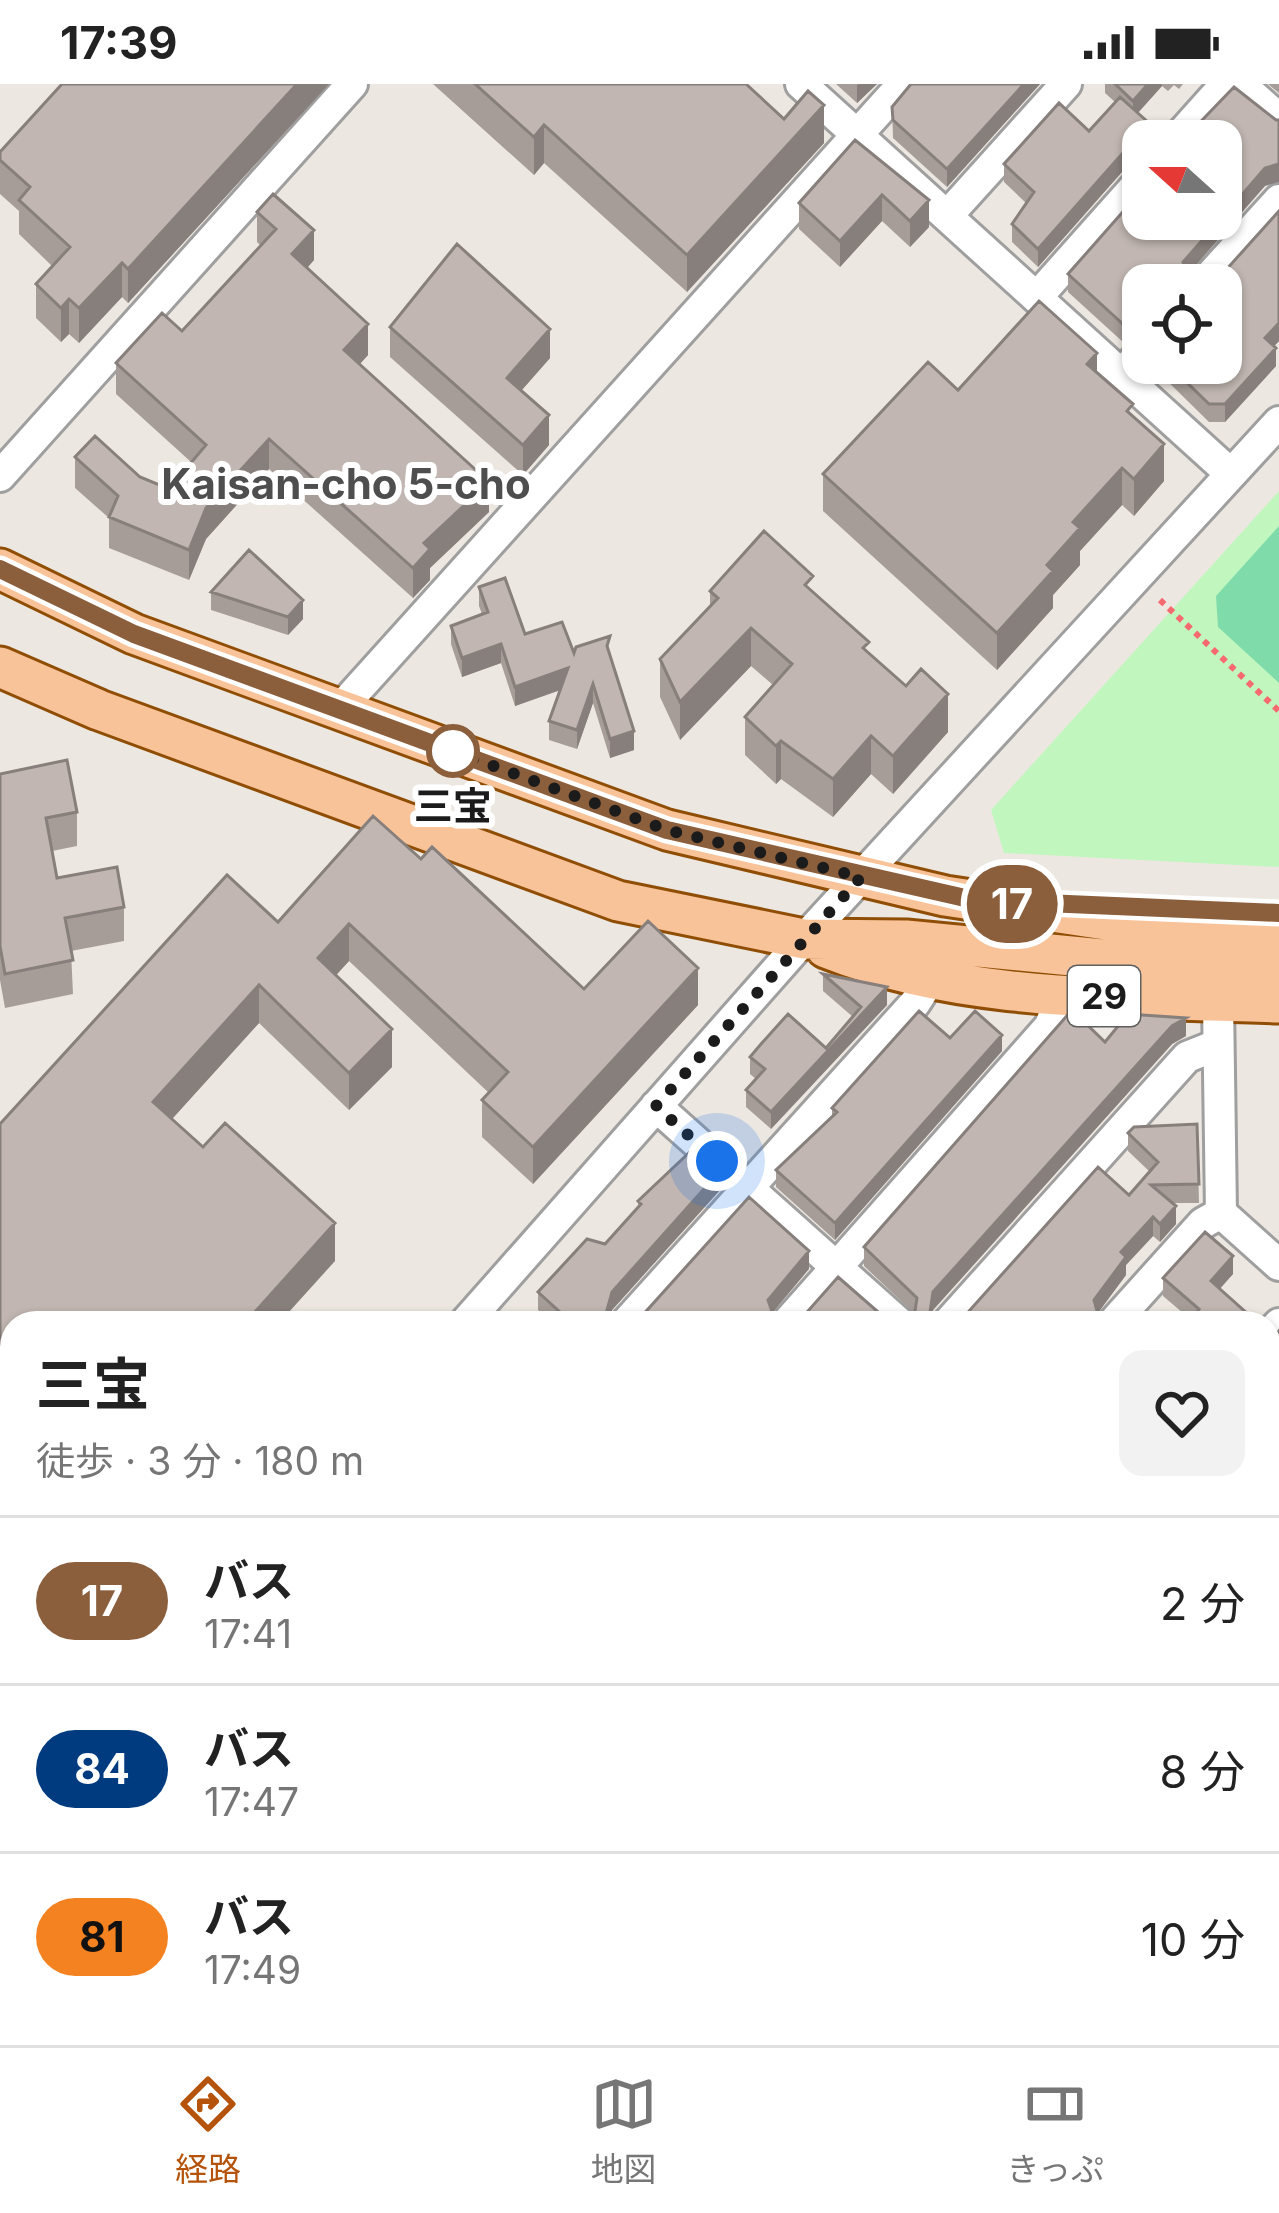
<!DOCTYPE html>
<html lang="ja">
<head>
<meta charset="utf-8">
<style>
	body { margin:0; font-family:Inter,"Noto Sans JP",sans-serif; background:#f2f2f2; color:#222; height:100vh; display:flex; flex-direction:column; font-size:45px; white-space:nowrap }
	* { box-sizing:border-box; margin:0 }
	p { font-size:39px; color:#767676 }
	.icon { flex:none; width:66px; height:66px; fill:none; stroke:currentColor; stroke-width:2; stroke-linecap:round; stroke-linejoin:round }
	.map { position:relative; flex:1; overflow:hidden }
	.drawer { position:absolute; left:0px; top:1227px; width:1281px; height:735px; display:flex; flex-direction:column; background:#fff; border-radius:36px 36px 0 0; box-shadow:0 3px 9px #0004 }
	.drawer>* { flex:none }
	.badge { padding:0 24px; border-radius:39px; font-size:42px; line-height:78px }
	.needle { width:78px; rotate:291deg }
	.controls { position:absolute; left:1122px; top:36px; display:grid; gap:24px }
	.controls a { display:grid; place-items:center; width:120px; height:120px; border-radius:24px; background:#fff; box-shadow:0 3px 9px #0004; font-size:60px }
	.you { position:absolute; width:60px; height:60px; margin:-30px; border:9px solid #fff; border-radius:50%; background:#1a73e8; box-shadow:0 0 0 18px #1a73e833 }
	.map>.badge { position:absolute; translate:-50% -50%; box-shadow:0 0 0 6px #fff }
	.round { display:grid; place-items:center; flex:none; width:126px; height:126px; border-radius:24px; background:#f2f2f2 }
	.headline { display:flex; align-items:center; justify-content:space-between; height:204px; padding:0 36px }
	h1 { font-size:57px; font-weight:700; line-height:90px }
	ul { padding:0; list-style:none }
	li { display:flex; align-items:center; gap:36px; height:168px; padding:0 36px; border-top:3px solid #e0e0e0 }
	li div { flex:1 }
	li b { display:block; font-size:45px }
	li em { font-style:normal }
	li .badge { min-width:132px; font-weight:700; text-align:center }
	.status { display:flex; justify-content:space-between; align-items:center; height:84px; padding:0 60px; background:#fff; direction:ltr }
	.status svg { height:33px; fill:currentColor }
	.dock { display:flex; justify-content:space-around; align-items:center; height:168px; border-top:3px solid #e0e0e0; background:#fff; font-size:33px; color:#767676 }
	.dock a { display:grid; justify-items:center; gap:6px }
	.dock .current { color:#b45309 }
	.map>svg:first-child { display:block }
	.park { fill:#c1f7be }
	.pitch { fill:#80dbab }
	.lines { fill:none; stroke-linecap:round; stroke-linejoin:round }
	.minor-casing { stroke:#9f9f9f; stroke-width:36 }
	.major-casing { stroke:#8f4e04; stroke-width:45 }
	.path { stroke:#f6696e; stroke-width:6; stroke-dasharray:6 6; stroke-linecap:butt }
	.minor { stroke:#fff; stroke-width:30 }
	.major { stroke:#f9c39a; stroke-width:39 }
	.wall { fill:#a69d98 }
	.shaded-wall { fill:#877f7c }
	.building { fill:#c1b6b1; stroke:#877f7c; stroke-width:3 }
	.line-casing { stroke:#fff; stroke-width:27 }
	.line { stroke:#8b5e3c; stroke-width:18 }
	.walk { stroke:#1b1b1b; stroke-width:12; stroke-dasharray:0 21.6 }
	.stop-dot { fill:#fff; stroke:#8b5e3c; stroke-width:6 }
	.labels { text-anchor:middle; dominant-baseline:central; stroke-width:12; stroke-linejoin:round; paint-order:stroke }
	.shield { fill:#fff; stroke:#5f5f5f; stroke-width:3 }
	.shield-label { font-size:36px; font-weight:bold; fill:#1b1b1b }
	.stop-label { font-size:39px; font-weight:bold; fill:#1b1b1b; stroke:#fff }
	.neighbourhood-label { font-size:42px; font-weight:bold; fill:#4e4e4e; stroke:#fff }
</style>
</head>
<body>
<div class="status"><b>17:39</b><svg viewBox="0 0 49 12"><path d="M0 12V9h3v3zM5 12V6h3v6zM10 12V3h3v9zM15 12V0h3v12zM26 1h20v11H26zM47 4h2v5h-2z"/></svg></div>
<div class="map">
<svg width="1279" height="1961" viewBox="0 0 1279 1961">
	<rect width="100%" height="100%" fill="#ede7e1"/>
	<path class="park" d="M 1279,407 L 1279,783 L 1004,769 L 991,726 Z"/>
	<path class="pitch" d="M 1279,442 L 1279,599 L 1218,543 L 1216,512 Z"/>
	<g class="lines">
		<g class="minor-casing">
			<path id="minor" d="M 801,0 L 1231,390
				M 1240,0 L 1279,35
				M 1175,57 L 1226,0
				M 947,132 L 1066,0
				M 1202,201 L 1279,116
				M 1037,213 L 1143,94
				M 1122,290 L 1143,267
				M 0,392 L 352,0
				M 338,627 L 903,0
				M 1218,917 L 1221,1129 L 1279,1181
				M 656,1022 L 899,1239
				M 465,1239 L 804,855 L 1279,338
				M 626,1239 L 915,919 L 931,894
				M 787,1239 L 1050,942 L 1061,911
				M 948,1239 L 1187,973 L 1217,961
				M 1113,1239 L 1203,1139 L 1221,1129
				M 1269,1251 L 1279,1240
				M 1269,1424 L 1279,1413
				M 1269,1601 L 1279,1590
				M 0,1759 L 12,1746
				M 1269,1797 L 1279,1787
				M 314,1950 L 348,1961
				M 889,1950 L 902,1961
				M 554,1961 L 557,1950
				M 1120,1961 L 1130,1950"/>
		</g>
		<g class="major-casing">
			<path id="major" d="M 0,485 L 134,550 L 667,746 L 945,812 L 1152,843 L 1279,853
				M 0,583 L 99,626 L 618,817 L 804,855 L 906,856 L 1279,892
				M 826,864 C 966,920 1129,913 1279,919"/>
		</g>
		<path class="path" d="M 1160,516 L 1279,627"/>
		<use href="#minor" class="minor"/>
		<use href="#major" class="major"/>
	</g>
	<path class="wall" d="M 62,0 L 329,0 L 128,219 L 122,213 L 79,259 L 69,250 L 61,258 L 36,234 L 36,200 L 52,182 L 19,150 L 19,127 L 0,110 L 0,68 Z
		M 433,0 L 746,0 L 784,35 L 824,59 L 687,208 L 544,79 L 534,91 Z
		M 836,0 L 877,0 L 857,19 Z
		M 911,0 L 1040,0 L 947,103 L 893,54 L 892,23 Z
		M 1105,0 L 1183,0 L 1179,5 L 1174,1 L 1168,7 L 1162,2 L 1138,29 L 1143,57 L 1143,76 L 1129,80 L 1038,183 L 1012,158 L 1012,140 L 1026,119 L 1004,98 L 1004,80 L 1089,47 L 1115,18 L 1105,9 Z
		M 1268,0 L 1279,0 L 1279,9 Z
		M 855,56 L 929,143 L 910,163 L 882,137 L 840,183 L 799,145 L 799,119 Z
		M 1265,102 L 1143,201 L 1143,250 L 1138,248 L 1124,259 L 1068,208 L 1068,190 Z
		M 1279,127 L 1279,257 L 1274,262 L 1276,282 L 1225,338 L 1209,338 L 1154,284 L 1154,279 L 1221,279 L 1216,197 Z
		M 257,128 L 314,176 L 307,184 L 368,271 L 360,280 L 489,428 L 430,484 L 430,496 L 413,514 L 269,385 L 206,455 L 189,496 L 109,464 L 109,434 L 75,404 L 75,373 L 140,393 L 169,405 L 191,378 L 116,310 L 116,279 L 182,247 L 261,162 L 257,158 Z
		M 390,243 L 550,274 L 521,307 L 549,361 L 523,391 L 390,273 Z
		M 1097,288 L 1133,332 L 1164,397 L 1134,432 L 1122,421 L 1080,467 L 1080,481 L 1053,511 L 1053,524 L 997,586 L 823,427 L 823,390 L 958,306 Z
		M 479,503 L 525,550 L 574,569 L 610,572 L 634,666 L 610,674 L 593,619 L 577,665 L 549,656 L 549,637 L 561,606 L 515,622 L 501,579 L 462,593 L 451,560 L 451,542 L 482,530 L 479,522 Z
		M 710,507 L 813,508 L 869,569 L 948,648 L 893,710 L 871,690 L 833,733 L 781,695 L 776,700 L 745,671 L 745,633 L 773,601 L 751,582 L 680,656 L 660,613 L 660,575 L 710,522 Z
		M 211,508 L 303,535 L 288,551 L 211,526 Z
		M 0,690 L 77,728 L 77,762 L 52,767 L 57,794 L 124,823 L 124,857 L 71,867 L 73,910 L 5,924 L 0,896 Z
		M 421,775 L 584,905 L 698,921 L 533,1100 L 482,1053 L 482,1016 L 489,1009 L 349,877 L 336,891 L 392,983 L 349,1026 L 259,939 L 172,1035 L 335,1177 L 12,1239 L 12,1589 L 0,1578 L 0,1040 L 278,838 Z
		M 823,890 L 887,921 L 771,1045 L 746,1023 L 746,1006 L 756,995 L 750,990 L 750,973 L 826,964 L 853,933 L 823,907 Z
		M 1186,952 L 1172,960 L 933,1226 L 933,1230 L 914,1233 L 915,1230 L 864,1182 L 864,1163 L 1105,958 Z
		M 950,954 L 1002,967 L 835,1156 L 776,1103 L 776,1086 L 832,1033 L 832,1024 Z
		M 1197,1040 L 1199,1119 L 1172,1119 L 1176,1140 L 1160,1158 L 1153,1152 L 1126,1181 L 1126,1191 L 1098,1229 L 1099,1234 L 962,1235 L 1129,1111 L 1150,1088 L 1128,1067 L 1128,1049 Z
		M 720,1106 L 612,1226 L 610,1231 L 614,1236 L 628,1239 L 552,1239 L 538,1226 L 538,1208 L 605,1160 L 638,1123 L 638,1117 Z
		M 1233,1190 L 1190,1235 L 1163,1212 L 1163,1194 Z
		M 1279,1247 L 1279,1395 L 1274,1394 L 1269,1400 L 1269,1250 L 1276,1251 Z
		M 1279,1420 L 1279,1513 L 1272,1507 L 1269,1511 L 1274,1425 Z
		M 916,1950 L 927,1950 L 925,1961 L 921,1961 Z"/>
	<path class="shaded-wall" d="M 297,0 L 329,0 L 128,219 L 128,185 Z
		M 859,0 L 877,0 L 857,19 L 857,1 Z
		M 1024,0 L 1040,0 L 947,103 L 947,85 Z
		M 1148,0 L 1162,0 L 1162,2 L 1133,34 L 1133,17 Z
		M 824,21 L 824,59 L 687,208 L 687,171 Z
		M 544,41 L 544,79 L 534,91 L 534,53 Z
		M 1143,58 L 1143,76 L 1129,80 L 1038,183 L 1038,165 L 1129,62 Z
		M 1279,80 L 1279,98 L 1265,102 L 1183,196 L 1183,178 L 1265,84 Z
		M 882,111 L 882,137 L 840,183 L 840,157 Z
		M 929,116 L 929,143 L 910,163 L 910,137 Z
		M 314,146 L 314,176 L 292,201 L 292,170 Z
		M 122,179 L 122,213 L 79,259 L 79,224 Z
		M 69,215 L 69,250 L 61,258 L 61,224 Z
		M 1138,230 L 1138,248 L 1124,259 L 1124,241 Z
		M 1279,239 L 1279,257 L 1265,272 L 1265,254 Z
		M 368,240 L 368,271 L 344,297 L 344,266 Z
		M 550,245 L 550,274 L 507,323 L 507,294 Z
		M 1276,264 L 1276,282 L 1225,338 L 1225,320 Z
		M 1097,269 L 1097,306 L 1087,280 Z
		M 549,331 L 549,361 L 523,391 L 523,361 Z
		M 269,355 L 269,385 L 206,455 L 189,496 L 189,466 L 206,424 Z
		M 1164,360 L 1164,397 L 1134,432 L 1134,395 Z
		M 1122,384 L 1122,421 L 1080,467 L 1080,481 L 1053,511 L 1053,524 L 997,586 L 997,549 L 1047,481 L 1073,438 Z
		M 489,398 L 489,428 L 430,484 L 430,496 L 413,514 L 413,484 L 424,459 Z
		M 303,516 L 303,535 L 288,551 L 288,533 Z
		M 751,544 L 751,582 L 680,656 L 680,618 Z
		M 501,560 L 501,579 L 462,593 L 462,574 Z
		M 568,584 L 568,603 L 515,622 L 515,603 Z
		M 593,600 L 593,619 L 577,665 L 577,646 Z
		M 948,610 L 948,648 L 893,710 L 893,672 Z
		M 634,647 L 634,666 L 610,674 L 610,655 Z
		M 871,652 L 871,690 L 833,733 L 833,695 Z
		M 781,657 L 781,695 L 776,700 L 776,662 Z
		M 349,840 L 349,877 L 318,911 L 318,874 Z
		M 698,884 L 698,921 L 533,1100 L 533,1063 Z
		M 259,901 L 259,939 L 153,1056 L 153,1018 Z
		M 887,903 L 887,921 L 771,1045 L 771,1028 Z
		M 1186,934 L 1186,952 L 1172,960 L 933,1226 L 931,1239 L 930,1228 L 933,1208 L 1172,942 Z
		M 392,945 L 392,983 L 349,1026 L 349,989 Z
		M 1002,951 L 1002,967 L 835,1156 L 835,1139 Z
		M 720,1087 L 720,1106 L 612,1226 L 608,1239 L 607,1226 L 612,1208 Z
		M 1176,1122 L 1176,1140 L 1160,1158 L 1160,1140 Z
		M 1153,1133 L 1153,1152 L 1126,1181 L 1126,1191 L 1094,1234 L 1094,1216 L 1121,1168 Z
		M 335,1139 L 335,1177 L 279,1239 L 245,1239 Z
		M 809,1167 L 809,1185 L 768,1234 L 768,1216 Z
		M 1233,1172 L 1233,1190 L 1211,1215 L 1211,1197 Z
		M 1274,1376 L 1274,1394 L 1269,1400 L 1269,1381 Z
		M 1272,1489 L 1272,1507 L 1269,1511 L 1269,1493 Z
		M 1279,1720 L 1279,1738 L 1269,1752 L 1269,1734 Z
		M 169,1950 L 182,1950 L 178,1961 L 165,1961 Z
		M 858,1950 L 869,1950 L 866,1961 L 854,1961 Z
		M 1064,1950 L 1094,1950 L 1084,1961 L 1053,1961 Z"/>
	<path class="building" d="M 62,0 L 297,0 L 128,185 L 122,179 L 79,224 L 69,215 L 61,224 L 36,200 L 70,163 L 19,116 L 30,103 L 0,76 L 0,68 Z
		M 475,0 L 746,0 L 784,35 L 808,7 L 824,21 L 687,171 L 544,41 L 534,53 Z
		M 911,0 L 1024,0 L 947,85 L 893,36 L 892,23 Z
		M 1115,0 L 1148,0 L 1133,17 Z
		M 1234,3 L 1276,36 L 1279,36 L 1279,80 L 1265,84 L 1221,135 L 1221,57 L 1182,57 Z
		M 1120,13 L 1169,57 L 1143,57 L 1129,62 L 1038,165 L 1012,140 L 1034,108 L 1004,80 L 1059,19 L 1089,47 Z
		M 855,56 L 929,116 L 910,137 L 882,111 L 840,157 L 799,119 Z
		M 1143,105 L 1143,135 L 1221,135 L 1183,178 L 1190,198 L 1196,201 L 1143,201 L 1143,232 L 1138,230 L 1124,241 L 1068,190 Z
		M 273,110 L 314,146 L 292,170 L 368,240 L 344,266 L 489,398 L 424,459 L 430,465 L 413,484 L 269,355 L 206,424 L 189,466 L 109,433 L 118,412 L 75,373 L 95,352 L 140,393 L 169,405 L 206,361 L 116,279 L 162,229 L 182,247 L 276,145 L 257,128 Z
		M 1279,127 L 1279,239 L 1265,254 L 1276,264 L 1225,320 L 1209,320 L 1167,279 L 1221,279 L 1221,201 L 1203,201 L 1216,197 Z
		M 457,160 L 550,245 L 507,294 L 549,331 L 523,361 L 390,243 Z
		M 1039,217 L 1097,269 L 1087,280 L 1133,320 L 1127,327 L 1164,360 L 1134,395 L 1122,384 L 1073,438 L 1080,444 L 1047,481 L 1053,487 L 997,549 L 823,390 L 928,278 L 958,306 Z
		M 764,447 L 813,492 L 805,501 L 869,558 L 863,564 L 906,602 L 921,585 L 948,610 L 893,672 L 871,652 L 833,695 L 781,657 L 776,662 L 745,633 L 792,580 L 751,544 L 680,618 L 660,575 L 718,514 L 710,507 Z
		M 249,466 L 303,516 L 288,533 L 211,508 Z
		M 505,494 L 525,550 L 562,538 L 574,569 L 576,563 L 610,552 L 607,562 L 634,647 L 610,655 L 593,600 L 577,646 L 549,637 L 568,584 L 515,603 L 501,560 L 462,574 L 451,542 L 488,528 L 479,503 Z
		M 67,676 L 77,728 L 46,734 L 57,794 L 117,783 L 124,823 L 65,834 L 73,876 L 5,890 L 0,862 L 0,690 Z
		M 373,732 L 421,775 L 432,763 L 584,905 L 648,837 L 698,884 L 533,1063 L 482,1016 L 508,988 L 349,840 L 318,874 L 392,945 L 349,989 L 259,901 L 153,1018 L 203,1063 L 225,1039 L 335,1139 L 245,1239 L 12,1239 L 12,1551 L 0,1541 L 0,1040 L 227,791 L 278,838 Z
		M 823,890 L 887,903 L 771,1028 L 746,1006 L 765,985 L 750,973 L 761,960 L 788,930 L 826,964 L 861,923 Z
		M 1072,926 L 1105,958 L 1128,930 L 1186,934 L 1172,942 L 933,1208 L 930,1228 L 942,1239 L 905,1239 L 914,1233 L 917,1214 L 864,1163 Z
		M 919,927 L 950,954 L 975,927 L 1002,951 L 835,1139 L 776,1086 L 837,1028 L 832,1024 Z
		M 1197,1040 L 1199,1100 L 1151,1101 L 1176,1122 L 1160,1140 L 1153,1133 L 1121,1168 L 1126,1173 L 1094,1216 L 1099,1234 L 1116,1239 L 945,1239 L 962,1235 L 1098,1083 L 1129,1111 L 1158,1078 L 1128,1049 L 1134,1043 Z
		M 694,1064 L 720,1087 L 612,1208 L 607,1226 L 614,1236 L 628,1239 L 572,1239 L 538,1208 L 587,1155 L 605,1160 L 641,1120 L 638,1117 Z
		M 749,1113 L 809,1167 L 768,1216 L 775,1236 L 782,1239 L 632,1239 L 640,1234 Z
		M 1205,1148 L 1233,1172 L 1211,1197 L 1250,1232 L 1253,1239 L 1186,1239 L 1199,1225 L 1163,1194 Z
		M 838,1193 L 886,1235 L 902,1239 L 787,1239 L 801,1235 Z
		M 1129,1232 L 1137,1239 L 1119,1239 Z
		M 1279,1247 L 1279,1377 L 1274,1376 L 1269,1381 L 1269,1250 L 1276,1251 Z
		M 1279,1420 L 1279,1495 L 1272,1489 L 1269,1493 L 1269,1423 L 1274,1425 Z
		M 1279,1626 L 1279,1720 L 1269,1734 L 1269,1637 Z
		M 0,1838 L 12,1842 L 12,1950 L 169,1950 L 165,1961 L 0,1961 Z
		M 565,1950 L 858,1950 L 854,1961 L 561,1961 Z
		M 931,1950 L 1064,1950 L 1053,1961 L 999,1961 L 991,1953 L 983,1961 L 927,1961 Z
		M 1201,1950 L 1269,1950 L 1279,1953 L 1279,1961 L 1198,1961 Z"/>
	<g class="lines">
		<g class="line-casing">
			<path id="line" d="M 0,485 L 134,550 L 667,746 L 974,816 L 1279,829"/>
		</g>
		<use href="#line" class="line"/>
		<path class="walk" d="M 453,667 L 667,746 L 861,793 L 656,1022 L 717,1077"/>
	</g>
	<circle class="stop-dot" cx="453" cy="667" r="24"/>
	<g class="labels">
		<rect class="shield" x="1068" y="882" width="72" height="60" rx="9"/>
		<g class="shield-label">
			<text x="1104" y="912">29</text>
		</g>
		<g class="stop-label">
			<text x="453" y="721">三宝</text>
		</g>
		<g class="neighbourhood-label">
			<text x="346" y="399">Kaisan-cho 5-cho</text>
		</g>
	</g>
</svg>
<div class="controls">
<a><svg class="needle" viewBox="-14 -14 28 28"><path d="M0-13l5 13h-10z" fill="#e53935"/><path d="M0 13l5-13h-10z" fill="#767676"/></svg></a>
<a><svg class="icon" aria-label="locate" viewBox="0 0 24 24"><circle cx="12" cy="12" r="6"/><path d="M12 2v4M12 18v4M2 12h4M18 12h4"/></svg></a>
</div>
<div class="you" style="left:717px;top:1077px"></div>
<b class="badge" style="left:1012px;top:820px;background:#8b5e3c;color:#fff">17</b>
<section class="drawer">
<div class="headline"><div><h1>三宝</h1><p>徒歩 · 3 分 · 180 m</p></div><a class="round"><svg class="icon" aria-label="heart" viewBox="0 0 24 24"><path d="M12 20l-8-8c-3-5 5-10 8-4 3-6 11-1 8 4z"/></svg></a></div>
<ul>
<li><span class="badge" style="background:#8b5e3c;color:#fff">17</span><div><b>バス</b><p>17:41</p></div><em>2 分</em></li>
<li><span class="badge" style="background:#003b80;color:#fff">84</span><div><b>バス</b><p>17:47</p></div><em>8 分</em></li>
<li><span class="badge" style="background:#f58220;color:#111">81</span><div><b>バス</b><p>17:49</p></div><em>10 分</em></li>
</ul>
</section>
</div>
<nav class="dock">
<a class="current"><svg class="icon" aria-label="directions" viewBox="0 0 24 24"><path d="M12 3l9 9-9 9-9-9zM9 14v-3h6M13 9l2 2-2 2"/></svg>経路</a>
<a><svg class="icon" aria-label="map" viewBox="0 0 24 24"><path d="M3 6l6-2 6 2 6-2v14l-6 2-6-2-6 2zM9 4v14M15 6v14"/></svg>地図</a>
<a><svg class="icon" aria-label="tickets" viewBox="0 0 24 24"><path d="M3 7h18v10H3zM15 7v10"/></svg>きっぷ</a>
</nav>
</body>
</html>
